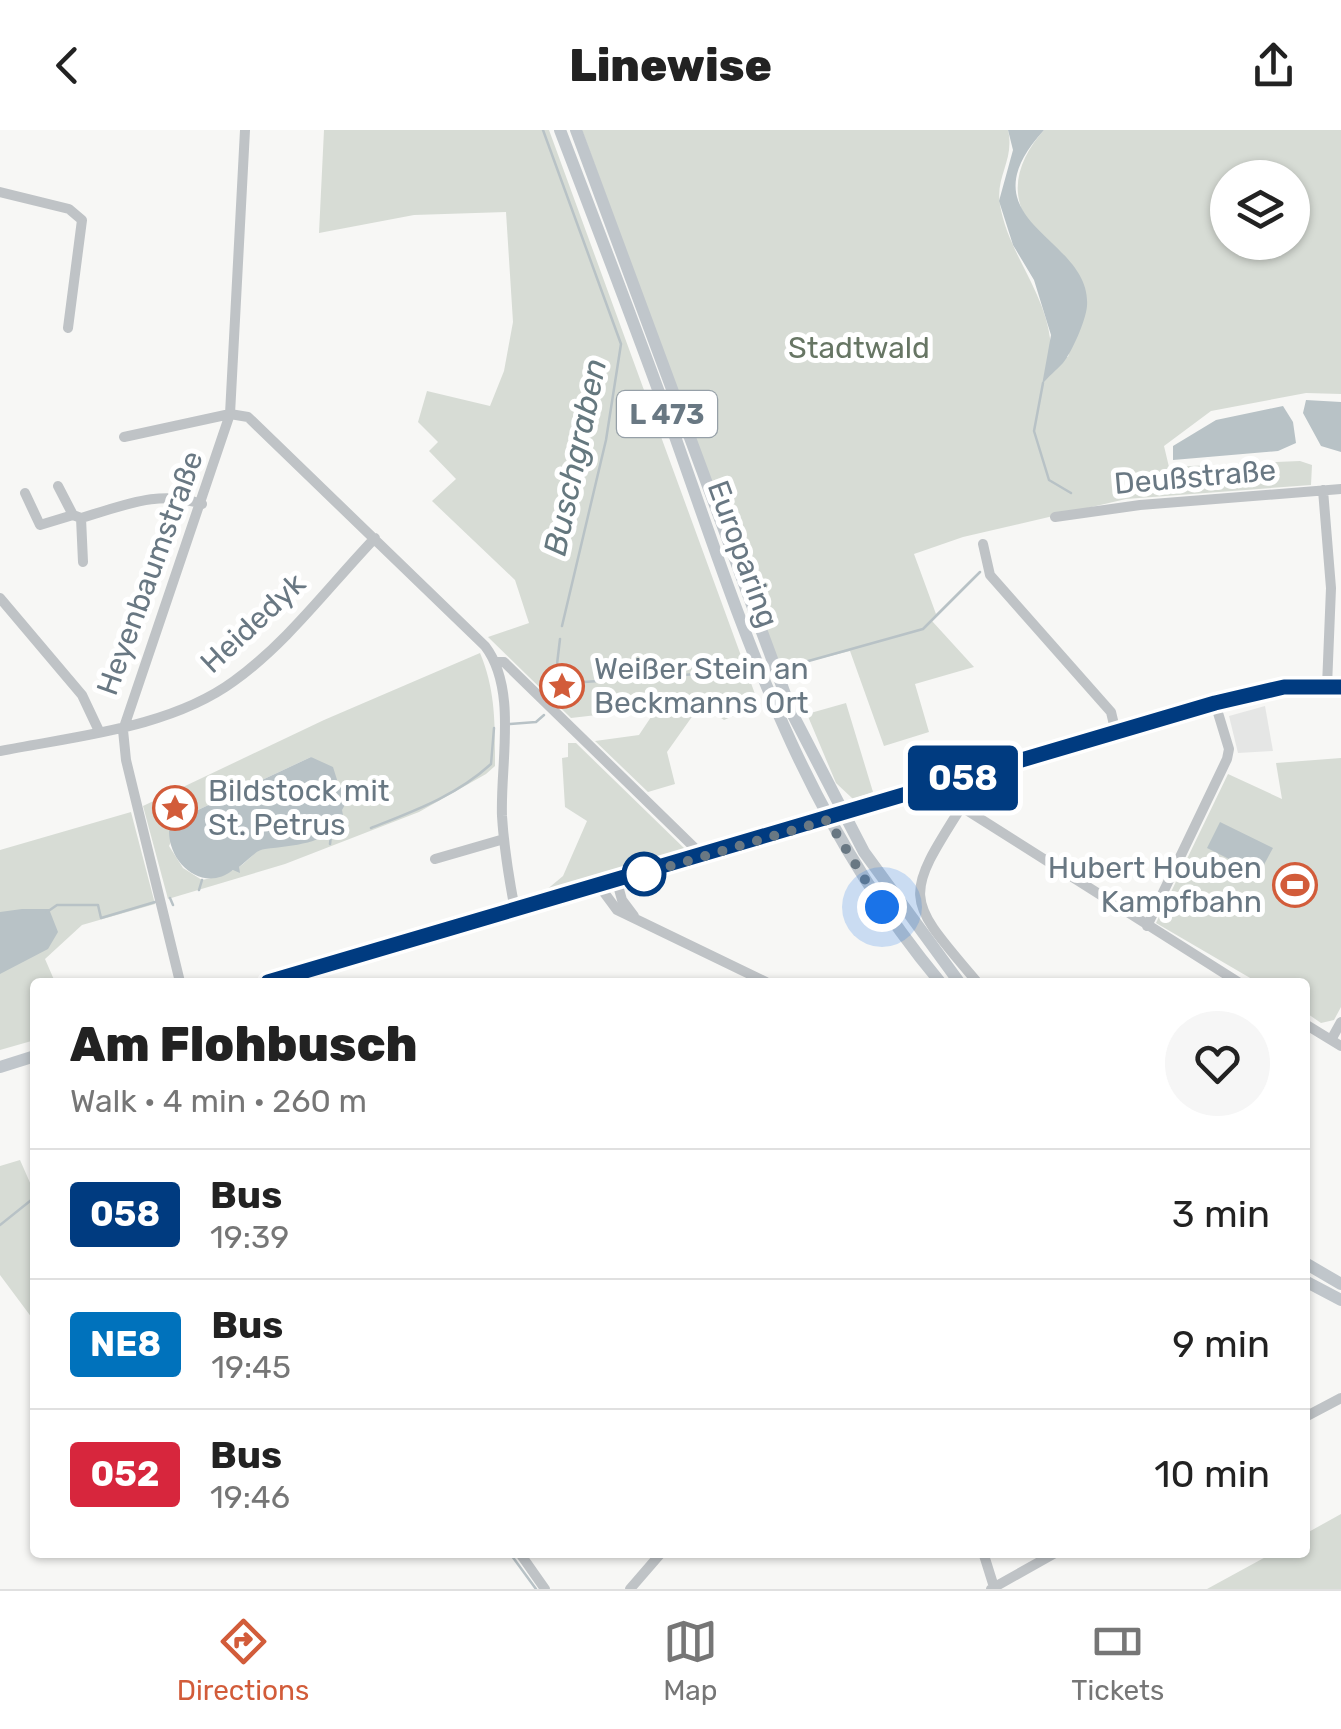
<!DOCTYPE html>
<html lang="en">
<head>
<meta charset="utf-8">
<style>
	body { margin:0; font-family:Rubik,sans-serif; background:#f6f6f6; color:#222; height:100vh; display:flex; flex-direction:column; font-size:38px; white-space:nowrap }
	* { box-sizing:border-box; margin:0 }
	p { font-size:32px; color:#767676 }
	.icon { flex:none; width:55px; height:55px; fill:none; stroke:currentColor; stroke-width:2; stroke-linecap:round; stroke-linejoin:round }
	.map { position:relative; flex:1; overflow:hidden }
	.panel { position:absolute; left:30px; top:848px; width:1280px; height:580px; display:flex; flex-direction:column; background:#fff; border-radius:10px; box-shadow:0 2px 8px #0004 }
	.panel>* { flex:none }
	.badge { padding:0 20px; border-radius:8px; font-size:35px; line-height:65px }
	.buttons { position:absolute; left:1210px; top:30px; display:grid; gap:20px }
	.buttons a { display:grid; place-items:center; width:100px; height:100px; border-radius:50%; background:#fff; box-shadow:0 2px 8px #0004; font-size:50px }
	.you { position:absolute; width:50px; height:50px; margin:-25px; border:8px solid #fff; border-radius:50%; background:#1a73e8; box-shadow:0 0 0 15px #1a73e833 }
	.map>.badge { position:absolute; translate:-50% -50%; box-shadow:0 0 0 5px #fff }
	.round { display:grid; place-items:center; flex:none; width:105px; height:105px; border-radius:52px; background:#f6f6f6 }
	.head { display:flex; align-items:center; justify-content:space-between; height:170px; padding:0 40px }
	h1 { font-size:48px; font-weight:800; line-height:75px }
	ul { padding:0; list-style:none }
	li { display:flex; align-items:center; gap:30px; height:130px; padding:0 40px; border-top:2px solid #e0e0e0 }
	li div { flex:1 }
	li b { display:block; font-size:38px }
	li em { font-style:normal }
	li .badge { min-width:110px; font-weight:700; text-align:center }
	header { display:flex; justify-content:space-between; align-items:center; height:130px; padding:0 40px; background:#fff; font-size:45px; font-weight:800 }
	.tab-bar { display:flex; justify-content:space-around; align-items:center; height:140px; border-top:2px solid #e0e0e0; background:#fff; font-size:28px; color:#767676 }
	.tab-bar a { display:grid; justify-items:center; gap:5px }
	.tab-bar .on { color:#d25c3a }
	.map>svg:first-child { display:block }
	.built { fill:#e5e6e5 }
	.green { fill:#d7dcd5; fill-rule:evenodd }
	.water { fill:#b8c2c6 }
	.lines { fill:none; stroke-linecap:round; stroke-linejoin:round }
	.stream { stroke:#b8c2c6; stroke-width:2.5 }
	.minor { stroke:#bfc3c6; stroke-width:10 }
	.major { stroke:#c0c6cb; stroke-width:12 }
	.line-casing { stroke:#fff; stroke-width:22 }
	.line { stroke:#003b80; stroke-width:15 }
	.walk { stroke:#697883; stroke-width:10; stroke-dasharray:0 18 }
	.stop-dot { fill:#fff; stroke:#003b80; stroke-width:5 }
	.labels { text-anchor:middle; dominant-baseline:central; stroke-width:10; stroke-linejoin:round; paint-order:stroke }
	.shield { fill:#fff; stroke:#96a0a8; stroke-width:2.5 }
	.shield-label { font-size:28px; font-weight:bold; fill:#697883 }
	.park-label { font-size:30px; fill:#677664; stroke:#fff }
	.street-label { font-size:30px; fill:#697883; stroke:#fff }
	.poi-label { font-size:30px; fill:#697883; stroke:#fff; text-anchor:start }
	.water-label { font-size:32px; font-style:italic; fill:#65787f; stroke:#fff }
</style>
</head>
<body>
<header><svg class="icon" aria-label="back" viewBox="0 0 24 24"><path d="M15 5l-7 7 7 7"/></svg>Linewise<svg class="icon" aria-label="share" viewBox="0 0 24 24"><path d="M12 15V3M7 8l5-5 5 5M5 13v7h14v-7"/></svg></header>
<div class="map">
<svg width="1341" height="1459" viewBox="0 0 1341 1459">
	<rect width="100%" height="100%" fill="#f7f7f5"/>
	<path class="built" d="M 1265,576 L 1273,621 L 1238,623 L 1229,586 Z"/>
	<path class="green" d="M 324,0 L 549,0 L 759,575 L 724,590 L 701,574 L 667,622 L 675,654 L 648,662 L 595,611 L 639,605 L 657,578 L 571,588 L 488,507 L 529,493 L 515,450 L 432,371 L 456,349 L 429,321 L 438,312 L 418,292 L 427,261 L 490,276 L 504,241 L 513,192 L 506,82 L 414,85 L 319,103 Z
		M 582,0 L 1008,0 C 1015,30 995,46 1000,75 C 1009,127 1050,166 1051,221 L 1068,227 C 1078,195 1061,146 1048,115 C 1044,105 1034,99 1028,91 C 1007,59 1021,26 1044,0 L 1341,0 L 1341,264 L 1306,263 L 1211,281 L 1164,316 L 1169,337 L 1300,331 L 1312,335 L 1311,355 L 1126,369 L 963,407 L 914,424 L 936,484 L 977,443 L 932,491 L 974,537 L 915,554 L 929,602 L 884,616 L 850,521 L 779,539 ZM 1228,48 L 1292,48 L 1292,112 L 1228,112 Z
		M 480,523 C 496,561 495,596 495,636 L 486,644 L 419,682 L 285,734 L 168,769 L 143,676 L 324,590 ZM 311,627 L 347,661 C 337,696 297,713 263,718 C 256,720 247,732 239,737 C 229,743 214,748 202,750 L 183,738 L 169,716 L 183,687 Z
		M 846,573 L 873,662 L 853,669 L 836,653 L 807,584 Z
		M 568,613 L 576,613 L 685,719 L 545,761 L 563,746 L 587,691 L 565,677 L 562,628 L 568,627 Z
		M 1341,628 L 1341,877 L 1334,890 L 1321,893 L 1305,882 L 1305,852 L 1257,852 L 1156,793 L 1228,644 L 1282,669 L 1276,633 Z
		M 131,682 L 155,774 L 82,795 L 45,829 L 55,852 L 35,852 L 35,910 L 0,920 L 0,720 Z
		M 20,1030 L 35,1064 L 35,1192 L 0,1145 L 0,1036 Z
		M 1341,1384 L 1341,1459 L 1207,1459 L 1273,1423 L 1305,1422 L 1305,1404 Z"/>
	<path class="water" d="M 1008,0 L 1044,0 C 959,93 1092,106 1087,176 C 1086,190 1072,222 1063,233 C 1056,241 1048,246 1042,255 L 1051,205 L 1034,150 L 1013,115 L 999,71 L 1013,20 Z
		M 1306,270 L 1341,272 L 1341,322 L 1321,316 L 1303,283 Z
		M 1283,276 L 1293,292 L 1296,313 L 1278,321 L 1173,330 L 1173,316 L 1216,290 Z
		M 311,627 L 333,637 L 339,656 L 350,666 L 342,680 L 344,690 C 323,715 295,715 265,719 C 257,719 247,731 239,737 L 240,743 L 233,740 C 204,763 169,735 169,701 L 183,687 Z
		M 1220,692 L 1273,718 L 1259,744 L 1207,718 Z
		M 22,779 L 49,779 L 58,802 L 48,819 L 0,844 L 0,782 Z"/>
	<g class="lines">
		<path class="stream" d="M 543,0 L 621,214 L 606,310 L 562,496
			M 1043,253 L 1034,301 L 1049,350 L 1071,363
			M 787,537 L 923,499 L 980,442
			M 556,554 L 739,541
			M 553,568 L 560,509
			M 510,594 L 536,592 L 544,585
			M 371,698 C 414,681 456,666 491,634 L 494,598
			M 330,714 L 331,705
			M 199,760 L 202,750
			M 170,768 L 173,775
			M 47,782 L 57,775 L 98,775 L 101,788 L 155,772
			M 0,1095 L 35,1067
			M 509,1422 L 536,1459"/>
		<path class="minor" d="M 0,62 L 69,79 L 82,90 L 68,198
			M 124,307 L 230,284 L 248,287 L 485,516 C 518,559 500,634 502,686 C 504,718 509,749 515,780
			M 58,356 L 73,385
			M 1323,360 L 1331,458 L 1327,556
			M 25,363 L 40,395 L 73,385 L 81,388
			M 1055,387 L 1140,375 L 1341,359
			M 983,414 L 990,445 L 1111,582 L 1116,603
			M 83,432 L 81,388 C 123,376 159,359 202,374
			M 0,468 L 82,565 L 99,601
			M 497,532 L 504,532 L 704,727
			M 0,621 C 76,606 170,598 234,551 C 287,513 330,455 375,408
			M 954,651 L 968,681 L 1238,852
			M 962,676 C 902,770 906,768 977,852
			M 435,729 L 504,709
			M 617,752 L 622,770 L 634,786
			M 600,757 L 617,780 L 766,852
			M 1147,796 L 1227,629 L 1229,619 L 1215,573
			M 180,852 L 126,630 L 123,600 L 230,284 L 245,0
			M 1305,894 L 1341,916
			M 1331,910 L 1341,892
			M 1305,1287 L 1341,1268
			M 519,1422 L 545,1459
			M 983,1422 L 994,1457
			M 630,1459 L 662,1422
			M 991,1459 L 1057,1422"/>
		<path class="major" d="M 560,0 C 598,99 636,198 672,298 C 744,501 799,683 940,852
			M 576,0 L 792,583 L 864,722 L 959,852
			M 269,852 L 1215,573 L 1284,557 L 1341,557
			M 0,937 L 35,926
			M 1305,1133 L 1341,1154
			M 1305,1151 L 1341,1170"/>
	</g>
	<g class="lines">
		<g class="line-casing">
			<path id="line" d="M 268,852 L 1215,573 L 1284,557 L 1341,557"/>
		</g>
		<use href="#line" class="line"/>
		<path class="walk" d="M 644,744 L 640,745 L 828,690 L 882,777"/>
	</g>
	<defs>
		<g id="sight-ring" transform="scale(2.25)"><circle r="9.5" fill="#fff" stroke="#d25c3a" stroke-width="1.5"/><path d="M0-6L1.8-2.2L6-1.7L2.9 1.2L3.7 5.4L0 3.3L-3.7 5.4L-2.9 1.2L-6-1.7L-1.8-2.2Z" fill="#d25c3a"/></g>
		<g id="stadium-ring" transform="scale(2.25)"><circle r="9.5" fill="#fff" stroke="#d25c3a" stroke-width="1.5"/><path d="M0-5a6.5 5 0 1 0 0 10a6.5 5 0 1 0 0-10ZM-3.5-1.8h7v3.6h-7Z" fill="#d25c3a"/></g>
	</defs>
	<g fill-rule="evenodd">
		<use href="#sight-ring" x="562" y="556"/>
		<use href="#sight-ring" x="175" y="678"/>
		<use href="#stadium-ring" x="1295" y="755"/>
	</g>
	<circle class="stop-dot" cx="644" cy="744" r="20"/>
	<g class="labels">
		<rect class="shield" x="617" y="261" width="100" height="46" rx="8"/>
		<g class="shield-label">
			<text x="667" y="284">L 473</text>
		</g>
		<g class="park-label">
			<text x="859" y="218">Stadtwald</text>
		</g>
		<g class="street-label">
			<text transform="translate(1195 347) rotate(-5)">Deußstraße</text>
			<text transform="translate(743 424) rotate(70)">Europaring</text>
			<text transform="translate(150 443) rotate(-70)">Heyenbaumstraße</text>
			<text transform="translate(253 493) rotate(-43)">Heidedyk</text>
		</g>
		<g class="poi-label">
			<text x="594" y="539">Weißer Stein an<tspan x="594" dy="34">Beckmanns Ort</tspan></text>
			<text x="208" y="661">Bildstock mit<tspan x="208" dy="34">St. Petrus</tspan></text>
			<text x="1262" y="738" text-anchor="end">Hubert Houben<tspan x="1262" dy="34">Kampfbahn</tspan></text>
		</g>
		<g class="water-label">
			<text transform="translate(575 327) rotate(-78)">Buschgraben</text>
		</g>
	</g>
</svg>
<div class="buttons">
<a><svg class="icon" aria-label="layers" viewBox="0 0 24 24"><path d="M12 4l9 5-9 5-9-5zM3 14l9 5 9-5"/></svg></a>
</div>
<div class="you" style="left:882px;top:777px"></div>
<b class="badge" style="left:963px;top:648px;background:#003b80;color:#fff">058</b>
<section class="panel">
<div class="head"><div><h1>Am Flohbusch</h1><p>Walk · 4 min · 260 m</p></div><a class="round"><svg class="icon" aria-label="heart" viewBox="0 0 24 24"><path d="M12 20l-8-8c-3-5 5-10 8-4 3-6 11-1 8 4z"/></svg></a></div>
<ul>
<li><span class="badge" style="background:#003b80;color:#fff">058</span><div><b>Bus</b><p>19:39</p></div><em>3 min</em></li>
<li><span class="badge" style="background:#0072bc;color:#fff">NE8</span><div><b>Bus</b><p>19:45</p></div><em>9 min</em></li>
<li><span class="badge" style="background:#d7263d;color:#fff">052</span><div><b>Bus</b><p>19:46</p></div><em>10 min</em></li>
</ul>
</section>
</div>
<nav class="tab-bar">
<a class="on"><svg class="icon" aria-label="directions" viewBox="0 0 24 24"><path d="M12 3l9 9-9 9-9-9zM9 14v-3h6M13 9l2 2-2 2"/></svg>Directions</a>
<a><svg class="icon" aria-label="map" viewBox="0 0 24 24"><path d="M3 6l6-2 6 2 6-2v14l-6 2-6-2-6 2zM9 4v14M15 6v14"/></svg>Map</a>
<a><svg class="icon" aria-label="tickets" viewBox="0 0 24 24"><path d="M3 7h18v10H3zM15 7v10"/></svg>Tickets</a>
</nav>
</body>
</html>
